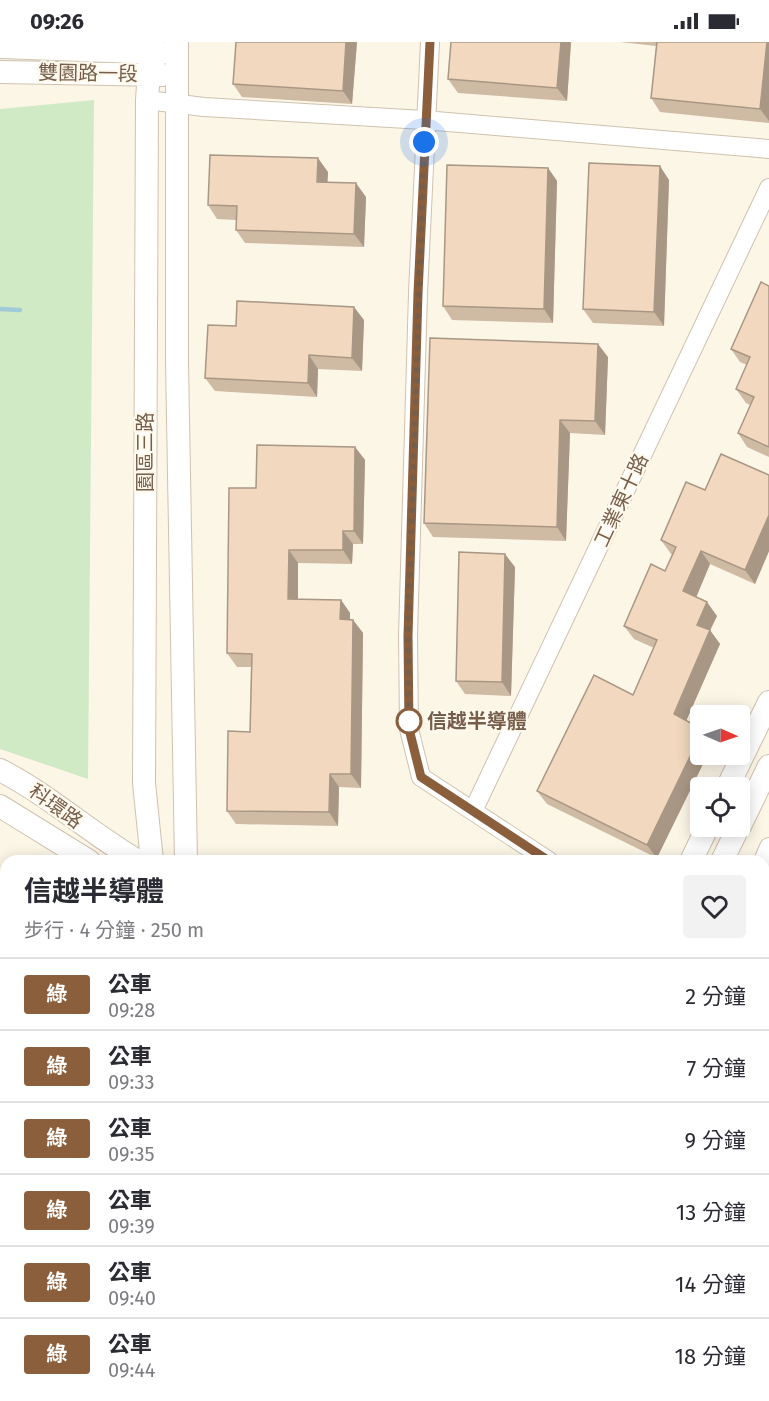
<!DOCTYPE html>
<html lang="zh-TW">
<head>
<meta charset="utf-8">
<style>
	body { margin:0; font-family:"Fira Sans","Noto Sans TC",sans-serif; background:#f2f2f3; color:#2b2b33; height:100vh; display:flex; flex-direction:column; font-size:22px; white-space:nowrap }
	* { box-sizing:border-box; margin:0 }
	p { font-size:20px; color:#7c7c81 }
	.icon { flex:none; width:33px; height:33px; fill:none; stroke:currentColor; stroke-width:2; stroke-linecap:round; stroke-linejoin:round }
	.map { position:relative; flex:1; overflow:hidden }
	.panel { position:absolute; left:0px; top:813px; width:770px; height:546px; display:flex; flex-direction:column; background:#fff; border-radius:18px 18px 0 0; box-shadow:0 3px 15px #0003 }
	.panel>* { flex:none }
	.badge { padding:0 12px; border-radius:4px; font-size:21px; line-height:39px }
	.needle { width:39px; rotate:92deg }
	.buttons { position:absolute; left:690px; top:663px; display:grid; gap:12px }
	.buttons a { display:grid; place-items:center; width:60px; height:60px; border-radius:6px; background:#fff; box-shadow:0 3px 15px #0003; font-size:30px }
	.you { position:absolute; width:30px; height:30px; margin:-15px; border:4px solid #fff; border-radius:50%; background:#1a73e8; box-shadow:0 0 0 9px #1a73e833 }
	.map>.badge { position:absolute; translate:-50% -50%; box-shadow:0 0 0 3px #fff }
	.round { display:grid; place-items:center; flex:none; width:63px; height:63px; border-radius:6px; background:#f2f2f3 }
	.overview { display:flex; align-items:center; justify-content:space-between; height:102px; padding:0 24px }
	h1 { font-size:28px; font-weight:700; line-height:45px }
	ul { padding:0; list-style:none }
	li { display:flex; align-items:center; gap:18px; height:72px; padding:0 24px; border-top:2px solid #e1e1e2 }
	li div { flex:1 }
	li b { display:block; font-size:22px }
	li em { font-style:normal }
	li .badge { min-width:66px; font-weight:700; text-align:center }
	.status { display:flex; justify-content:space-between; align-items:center; height:42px; padding:0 30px; background:#fff; direction:ltr }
	.status svg { height:16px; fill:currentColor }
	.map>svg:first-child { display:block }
	.green { fill:#d0eac5 }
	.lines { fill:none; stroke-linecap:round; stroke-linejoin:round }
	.stream { stroke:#a1cad8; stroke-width:4.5 }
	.minor-casing { stroke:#d0c1af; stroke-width:20 }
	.tertiary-casing { stroke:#d0c1af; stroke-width:24 }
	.minor { stroke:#fff; stroke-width:18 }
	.tertiary { stroke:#fff; stroke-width:22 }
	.wall { fill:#cfbaa3 }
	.shaded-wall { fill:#a99785 }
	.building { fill:#f1d8be; stroke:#a99785; stroke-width:1.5 }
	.line-casing { stroke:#fff; stroke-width:14 }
	.line { stroke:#8b5e3c; stroke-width:9 }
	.walk { stroke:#765e4b; stroke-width:6; stroke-dasharray:0 10.8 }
	.stop-dot { fill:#fff; stroke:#8b5e3c; stroke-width:3 }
	.labels { text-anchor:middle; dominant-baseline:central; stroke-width:4.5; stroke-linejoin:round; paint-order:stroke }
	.street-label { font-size:20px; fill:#765e4b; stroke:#fffaed }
	.stop-label { font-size:20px; font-weight:bold; fill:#765e4b; stroke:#fffaed; text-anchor:start }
</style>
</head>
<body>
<div class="status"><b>09:26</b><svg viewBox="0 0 49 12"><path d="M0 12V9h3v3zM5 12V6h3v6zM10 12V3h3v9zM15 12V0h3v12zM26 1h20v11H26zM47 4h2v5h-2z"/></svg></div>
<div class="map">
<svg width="769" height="1359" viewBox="0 0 769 1359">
	<rect width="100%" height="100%" fill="#fcf6e7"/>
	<path class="green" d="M 94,58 L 88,737 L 0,707 L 0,67 Z"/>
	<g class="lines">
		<path class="stream" d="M 0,267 L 20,268"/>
		<g class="minor-casing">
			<path id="minor" d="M 430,0 L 418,251 L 408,594 L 409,687 L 421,735 L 549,819
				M 147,58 L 204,65 L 424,78 L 769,107
				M 473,769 L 769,146
				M 763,819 L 769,805
				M 764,1086 L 769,1086"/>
		</g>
		<g class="tertiary-casing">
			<path id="tertiary" d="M 151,0 L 147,58 L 144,741 L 152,819
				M 177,0 L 177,321 L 186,819
				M 0,5 L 163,11
				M 0,30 L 163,33
				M 0,728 C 49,753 90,791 138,819
				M 727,746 L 769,660
				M 0,764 L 89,819
				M 740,784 L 769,724
				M 691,819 L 708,784
				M 722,819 L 739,784
				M 0,1131 L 6,1123
				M 764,1320 L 769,1327
				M 751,1353 L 756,1359
				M 431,1359 L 435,1353"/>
		</g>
		<use href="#minor" class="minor"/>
		<use href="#tertiary" class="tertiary"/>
	</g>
	<path class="wall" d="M 236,0 L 357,0 L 352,62 L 242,55 L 233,42 Z
		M 571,0 L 567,59 L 458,51 L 448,37 Z
		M 620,0 L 769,0 L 769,81 L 660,70 L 651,56 L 656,4 Z
		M 548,126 L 557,139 L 553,281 L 452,278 L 443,264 Z
		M 328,130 L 327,140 L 366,155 L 364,205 L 245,201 L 236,188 L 236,178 L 217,177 L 208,163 Z
		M 669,138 L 664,284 L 593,281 L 583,267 Z
		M 769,244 L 769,415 L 747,405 L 738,391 L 750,363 L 746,361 L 736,347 L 747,323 L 740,320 L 731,307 Z
		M 364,278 L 362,329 L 318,327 L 317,355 L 215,349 L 205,336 L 236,284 Z
		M 608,315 L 605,393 L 570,391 L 566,499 L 433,495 L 424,481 Z
		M 355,405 L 365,418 L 363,502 L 353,502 L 352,522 L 298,521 L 298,557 L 341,558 L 350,571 L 350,578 L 353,578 L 363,591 L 361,746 L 339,745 L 338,784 L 236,782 L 227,769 L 250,690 L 251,625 L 237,625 L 227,611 L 256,446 Z
		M 769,433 L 769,509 L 755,542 L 710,522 L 696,555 L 717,574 L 710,589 L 720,602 L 686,679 L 657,816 L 547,762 L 537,749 L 633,653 L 654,606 L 634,597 L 624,584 L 665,529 L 672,512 L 671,512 L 661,498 L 705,448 Z
		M 515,525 L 511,654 L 465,652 L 456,639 Z
		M 769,855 L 769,1041 L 764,1038 L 764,867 Z
		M 6,1353 L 390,1353 L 384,1357 Z"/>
	<path class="shaded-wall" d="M 346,0 L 357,0 L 352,62 L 343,49 Z
		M 561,0 L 571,0 L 567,59 L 557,46 Z
		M 767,0 L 769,0 L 769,79 L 760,67 Z
		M 318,116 L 328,130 L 327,153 L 317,140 Z
		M 660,124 L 669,138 L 664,284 L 654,270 Z
		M 548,126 L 557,139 L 553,281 L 544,267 Z
		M 356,141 L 366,155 L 364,205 L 354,192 Z
		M 354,265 L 364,278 L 362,329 L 352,316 Z
		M 598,302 L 608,315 L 605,393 L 595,379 Z
		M 309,313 L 318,327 L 317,355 L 308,341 Z
		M 560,378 L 570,391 L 566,499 L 557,485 Z
		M 355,405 L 365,418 L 363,502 L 354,489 Z
		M 769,473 L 769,509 L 755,542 L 745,528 Z
		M 343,489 L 353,502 L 352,522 L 343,508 Z
		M 289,508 L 298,521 L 298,571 L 288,557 Z
		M 701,509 L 710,522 L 693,563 L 683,549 Z
		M 505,512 L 515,525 L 511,654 L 502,640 Z
		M 341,558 L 350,571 L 350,591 L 340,577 Z
		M 707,560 L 717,574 L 710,588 L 720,602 L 683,686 L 674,672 L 697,583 Z
		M 353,578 L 363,591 L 361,746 L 351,732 Z
		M 700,694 L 700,712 L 708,712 L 657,816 L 647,803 Z
		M 330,732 L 339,745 L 338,784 L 329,770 Z
		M 550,1353 L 557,1353 L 556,1359 L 549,1359 Z"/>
	<path class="building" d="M 236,0 L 346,0 L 343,49 L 233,42 Z
		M 451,0 L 561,0 L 557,46 L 448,37 Z
		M 657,0 L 767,0 L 760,67 L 651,56 Z
		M 210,113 L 318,116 L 317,140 L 356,141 L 354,192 L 236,188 L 237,164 L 208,163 Z
		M 589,121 L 660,124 L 654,270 L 583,267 Z
		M 447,123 L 548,126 L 544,267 L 443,264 Z
		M 761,240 L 769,244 L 769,405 L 738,391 L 754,355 L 736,347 L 750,315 L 731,307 Z
		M 237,259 L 354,265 L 352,316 L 309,313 L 308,341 L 205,336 L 208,283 L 236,284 Z
		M 430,296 L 598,302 L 595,379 L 560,378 L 557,485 L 424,481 Z
		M 257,403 L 355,405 L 354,489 L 343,489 L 343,508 L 289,508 L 288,557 L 341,558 L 340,577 L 353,578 L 351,732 L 330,732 L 329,770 L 227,769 L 228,689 L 250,690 L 252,612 L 227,611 L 229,446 L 256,446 Z
		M 721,412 L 769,433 L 769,473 L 745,528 L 701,509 L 683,549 L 707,560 L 697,583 L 710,588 L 674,672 L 700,686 L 700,694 L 647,803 L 537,749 L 594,633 L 633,653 L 657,598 L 624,584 L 651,522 L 665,529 L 676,505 L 661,498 L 686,440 L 705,448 Z
		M 459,510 L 505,512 L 502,640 L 456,639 Z
		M 769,855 L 769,1033 L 764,1030 L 764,867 Z
		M 6,1172 L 6,1353 L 381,1353 L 384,1359 L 0,1359 L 0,1176 Z
		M 495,1353 L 550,1353 L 549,1359 L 495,1359 Z"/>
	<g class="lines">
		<g class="line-casing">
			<path id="line" d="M 430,0 L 418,251 L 408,594 L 409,687 L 421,735 L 549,819"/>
		</g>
		<use href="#line" class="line"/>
		<path class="walk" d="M 409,679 L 409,687 L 408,594 L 424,100"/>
	</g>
	<circle class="stop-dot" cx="409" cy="679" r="12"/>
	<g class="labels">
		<g class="street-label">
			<text transform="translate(88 31) rotate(1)">雙園路一段</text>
			<text transform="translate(145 410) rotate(-90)">園區三路</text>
			<text transform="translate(621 458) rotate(-65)">工業東十路</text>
			<text transform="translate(56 764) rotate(36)">科環路</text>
		</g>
		<g class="stop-label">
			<text x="427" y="679">信越半導體</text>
		</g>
	</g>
</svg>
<div class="buttons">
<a><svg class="needle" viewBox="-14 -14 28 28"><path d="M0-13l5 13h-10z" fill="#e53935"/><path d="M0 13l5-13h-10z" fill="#7c7c81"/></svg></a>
<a><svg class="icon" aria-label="locate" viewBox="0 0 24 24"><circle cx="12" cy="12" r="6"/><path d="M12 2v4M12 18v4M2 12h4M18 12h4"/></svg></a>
</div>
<div class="you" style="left:424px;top:100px"></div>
<section class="panel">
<div class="overview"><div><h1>信越半導體</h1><p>步行 · 4 分鐘 · 250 m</p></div><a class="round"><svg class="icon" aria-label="heart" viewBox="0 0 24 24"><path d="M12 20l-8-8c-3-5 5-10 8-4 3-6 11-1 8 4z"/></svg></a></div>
<ul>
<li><span class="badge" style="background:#8b5e3c;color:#fff">綠</span><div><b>公車</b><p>09:28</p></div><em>2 分鐘</em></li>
<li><span class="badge" style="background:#8b5e3c;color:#fff">綠</span><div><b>公車</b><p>09:33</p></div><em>7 分鐘</em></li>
<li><span class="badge" style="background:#8b5e3c;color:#fff">綠</span><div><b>公車</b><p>09:35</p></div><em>9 分鐘</em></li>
<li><span class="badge" style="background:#8b5e3c;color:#fff">綠</span><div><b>公車</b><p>09:39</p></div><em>13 分鐘</em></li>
<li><span class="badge" style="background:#8b5e3c;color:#fff">綠</span><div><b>公車</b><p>09:40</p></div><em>14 分鐘</em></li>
<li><span class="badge" style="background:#8b5e3c;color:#fff">綠</span><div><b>公車</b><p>09:44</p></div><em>18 分鐘</em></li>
</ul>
</section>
</div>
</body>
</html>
